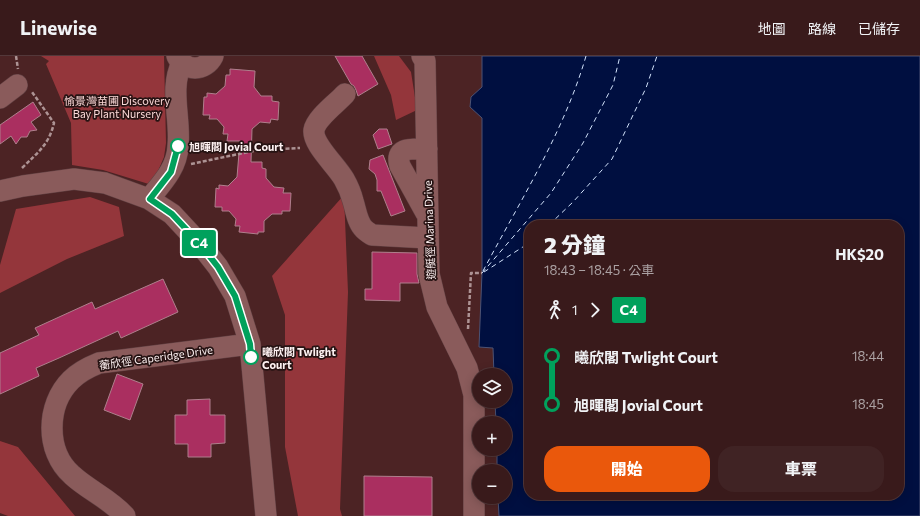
<!DOCTYPE html>
<html lang="zh-TW">
<head>
<meta charset="utf-8">
<style>
	body { margin:0; font-family:Commissioner,"Noto Sans TC",sans-serif; background:#402324; color:#f1f3f6; height:100vh; display:flex; flex-direction:column; font-size:15px; white-space:nowrap }
	* { box-sizing:border-box; margin:0 }
	p { font-size:13px; color:#aba1a3 }
	.icon { flex:none; width:22px; height:22px; fill:none; stroke:currentColor; stroke-width:2; stroke-linecap:round; stroke-linejoin:round }
	.map { position:relative; flex:1; overflow:hidden }
	.drawer { position:absolute; left:524px; top:164px; width:380px; height:280px; display:flex; flex-direction:column; background:#391a1b; border-radius:16px; box-shadow:0 2px 10px #0003,0 0 0 1px #53383a }
	.drawer>* { flex:none }
	.badge { padding:0 8px; border-radius:3px; font-size:14px; line-height:26px }
	.fabs { position:absolute; left:472px; top:312px; display:grid; gap:8px }
	.fabs a { display:grid; place-items:center; width:40px; height:40px; border-radius:50%; background:#391a1b; box-shadow:0 2px 10px #0003,0 0 0 1px #53383a; font-size:20px }
	.map>.badge { position:absolute; translate:-50% -50%; box-shadow:0 0 0 2px #fff }
	.legs { display:flex; align-items:center; gap:6px; height:44px; padding:0 20px; font-size:13px }
	.legs p { margin-inline-start:auto }
	.overview { display:flex; align-items:center; justify-content:space-between; height:68px; padding:0 20px }
	h1 { font-size:22px; font-weight:800; line-height:30px }
	.action { display:flex; gap:8px; margin-top:auto; padding:8px 20px }
	.action a { flex:1; height:46px; border-radius:16px; background:#ea580c; color:#fff; font-size:16px; font-weight:800; line-height:46px; text-align:center }
	.action a+a { background:#402324; color:#f1f3f6 }
	ul { padding:0 20px; list-style:none }
	li { display:flex; align-items:center; gap:14px; height:48px; font-size:15px }
	li i { display:grid; place-items:center; width:6px; height:100%; margin:0 5px; background:currentColor }
	li i::after { content:''; width:10px; height:10px; margin:-5px; border:3px solid; border-radius:50%; background:#391a1b }
	li p { margin-inline-start:auto }
	li:first-child i { background:linear-gradient(#0000 50%,currentColor 0) }
	li:last-child i { background:linear-gradient(currentColor 50%,#0000 0) }
	header { display:flex; align-items:center; gap:24px; box-sizing:border-box; height:56px; padding:0 20px; background:#391a1b; border-bottom:1px solid #53383a }
	header strong { font-size:19px }
	nav { display:flex; gap:22px; margin-inline-start:auto; font-size:14px }
	.map>svg:first-child { display:block }
	.green { fill:#94363b }
	.water { fill:#000f40; stroke:#4c5375; fill-rule:evenodd }
	.lines { fill:none; stroke-linecap:round; stroke-linejoin:round }
	.ferry { stroke:#d2e2fb; stroke-width:1; stroke-dasharray:5 4; stroke-linecap:butt }
	.building { fill:#aa2f60; stroke:#af7f8c }
	.minor-casing { stroke:#614143; stroke-width:22 }
	.path { stroke:#ad9394; stroke-width:2.5; stroke-dasharray:4 2; stroke-linecap:butt }
	.minor { stroke:#8a5b5b; stroke-width:21 }
	.line-1-casing { stroke:#fff; stroke-width:9 }
	.line-1 { stroke:#00a15c; stroke-width:6 }
	.stop-1-dot { fill:#fff; stroke:#00a15c; stroke-width:2 }
	.labels { text-anchor:middle; dominant-baseline:central; stroke-width:3.5; stroke-linejoin:round; paint-order:stroke }
	.park-label { font-size:11px; fill:#fcd9d8; stroke:#261313 }
	.stop-label { font-size:11px; font-weight:bold; fill:#fdf1f1; stroke:#261313; text-anchor:start }
	.street-label { font-size:11px; fill:#fdf1f1; stroke:#261313 }
</style>
</head>
<body>
<header>
<strong>Linewise</strong>
<nav><a>地圖</a><a>路線</a><a>已儲存</a></nav>
</header>
<div class="map">
<svg width="920" height="460" viewBox="0 0 920 460">
	<rect width="100%" height="100%" fill="#4c2324"/>
	<path class="green" d="M 41,0 L 164,0 L 166,87 L 164,101 L 152,129 L 103,114 L 72,109 L 71,67 L 46,8 L 49,5 Z
		M 374,0 L 399,0 L 411,16 L 417,54 L 396,64 L 391,39 Z
		M 344,139 L 348,236 L 340,453 L 342,460 L 298,460 L 285,391 L 285,259 L 272,220 Z
		M 90,141 L 119,151 L 124,180 L 67,203 L 0,237 L 0,209 L 16,153 Z
		M 0,385 L 18,391 L 75,460 L 8,460 L 0,457 Z"/>
	<path class="water" d="M 482,0 L 920,0 L 920,460 L 499,460 L 498,441 L 505,441 L 505,415 L 497,415 L 497,393 L 505,393 L 505,367 L 496,367 L 495,345 L 505,345 L 505,319 L 494,319 L 493,292 L 479,291 L 482,217 L 482,62 L 470,51 L 471,41 L 482,31 ZM 529,169 L 899,169 L 899,439 L 529,439 Z"/>
	<g class="lines">
		<path class="ferry" d="M 549,169 L 573,146 L 612,103 L 646,32 L 657,0
			M 483,215 C 520,145 564,76 586,0
			M 484,216 L 529,187
			M 482,217 L 551,137 L 583,87 L 613,29 L 620,0"/>
	</g>
	<path class="building" d="M 335,0 L 362,0 L 378,28 L 358,40 L 356,34 L 354,30 L 351,28 Z
		M 230,13 L 255,15 L 254,31 L 261,40 L 272,40 L 272,45 L 279,46 L 278,64 L 271,63 L 270,67 L 260,66 L 252,73 L 251,106 L 262,106 L 262,112 L 266,113 L 266,122 L 274,131 L 284,132 L 283,137 L 291,137 L 290,155 L 282,155 L 282,158 L 272,158 L 264,165 L 264,176 L 258,176 L 258,178 L 239,176 L 240,170 L 235,170 L 236,163 L 229,155 L 222,155 L 222,151 L 215,151 L 216,132 L 219,133 L 219,129 L 228,130 L 237,121 L 240,85 L 227,85 L 228,78 L 223,78 L 224,71 L 217,63 L 209,63 L 210,59 L 203,59 L 204,41 L 207,41 L 207,37 L 216,38 L 225,30 L 226,19 L 230,19 Z
		M 33,46 L 41,59 L 31,66 L 37,74 L 30,75 L 27,81 L 21,81 L 16,88 L 11,80 L 0,88 L 0,69 Z
		M 379,73 L 387,73 L 392,88 L 378,93 L 373,79 Z
		M 383,99 L 405,155 L 391,160 L 381,135 L 377,135 L 377,124 L 375,118 L 369,113 L 370,104 Z
		M 372,196 L 417,197 L 417,218 L 419,227 L 400,227 L 400,245 L 365,244 L 365,233 L 372,233 Z
		M 163,223 L 178,256 L 121,282 L 118,275 L 59,302 L 36,312 L 39,320 L 0,338 L 0,297 L 39,279 L 35,272 L 92,246 L 95,253 Z
		M 117,318 L 143,328 L 130,364 L 104,354 Z
		M 210,343 L 210,359 L 225,359 L 225,387 L 211,388 L 211,401 L 188,401 L 188,388 L 175,388 L 175,359 L 187,359 L 187,344 Z
		M 364,420 L 432,421 L 432,460 L 364,460 Z"/>
	<g class="lines">
		<g class="minor-casing">
			<path id="minor" d="M 177,0 C 185,16 205,16 213,0
				M 422,0 L 425,5 L 429,218 L 437,251 L 467,312 L 474,339 L 474,460
				M 345,38 C 337,47 316,62 314,74 C 312,88 336,109 344,123 C 348,130 351,137 353,145 C 356,154 357,166 364,173 C 366,175 369,177 372,179 L 428,182
				M 0,42 L 17,29
				M 0,135 L 23,130 L 74,123 L 105,127 L 149,143 L 172,158 L 200,188 L 218,211 L 235,240 L 250,288 L 266,460
				M 149,143 C 162,127 177,112 178,90 C 181,63 169,32 182,7
				M 426,157 L 400,110 C 394,90 413,93 427,93
				M 125,460 C 110,443 88,434 72,419 C 45,395 46,349 71,324 C 79,316 89,311 99,307 L 250,288"/>
		</g>
		<path class="path" d="M 16,0 L 18,13
			M 191,108 L 258,94 L 300,92
			M 22,112 C 37,97 49,89 54,67 L 32,36
			M 468,273 L 471,217 L 482,217"/>
		<use href="#minor" class="minor"/>
	</g>
	<g class="lines">
		<g class="line-1-casing">
			<path id="line-1" d="M 178,90 L 171,116 L 150,143 L 172,158 L 200,188 L 218,211 L 235,240 L 250,288 L 251,301"/>
		</g>
		<use href="#line-1" class="line-1"/>
	</g>
	<g class="stop-1-dot">
		<circle cx="178" cy="90" r="7"/>
		<circle cx="251" cy="301" r="7"/>
	</g>
	<g class="labels">
		<g class="park-label">
			<text x="117" y="44">愉景灣苗圃 Discovery<tspan x="117" dy="13">Bay Plant Nursery</tspan></text>
		</g>
		<g class="stop-label">
			<text x="189" y="90">旭暉閣 Jovial Court</text>
			<text x="262" y="295">曦欣閣 Twlight<tspan x="262" dy="13">Court</tspan></text>
		</g>
		<g class="street-label">
			<text transform="translate(429 174) rotate(-92)">遊艇徑 Marina Drive</text>
			<text transform="translate(156 301) rotate(-8)">蘅欣徑 Caperidge Drive</text>
		</g>
	</g>
</svg>
<div class="fabs">
<a><svg class="icon" aria-label="layers" viewBox="0 0 24 24"><path d="M12 4l9 5-9 5-9-5zM3 14l9 5 9-5"/></svg></a>
<a>+</a>
<a>−</a>
</div>
<b class="badge" style="left:199px;top:187px;background:#00a15c;color:#fff">C4</b>
<section class="drawer">
<div class="overview"><div><h1>2 分鐘</h1><p>18:43 – 18:45 · 公車</p></div><b>HK$20</b></div>
<div class="legs"><svg class="icon" aria-label="walk" viewBox="0 0 24 24"><circle cx="13" cy="4" r="2"/><path d="M13 8l-2 6 4 7M11 14l-3 7M7 12l3-4h3l4 4"/></svg>1<svg class="icon" aria-label="forward" viewBox="0 0 24 24"><path d="M9 5l7 7-7 7"/></svg><b class="badge" style="background:#00a15c;color:#fff">C4</b></div>
<ul>
<li><i style="color:#00a15c"></i><b>曦欣閣 Twlight Court</b><p>18:44</p></li>
<li><i style="color:#00a15c"></i><b>旭暉閣 Jovial Court</b><p>18:45</p></li>
</ul>
<div class="action"><a>開始</a><a>車票</a></div>
</section>
</div>
</body>
</html>
